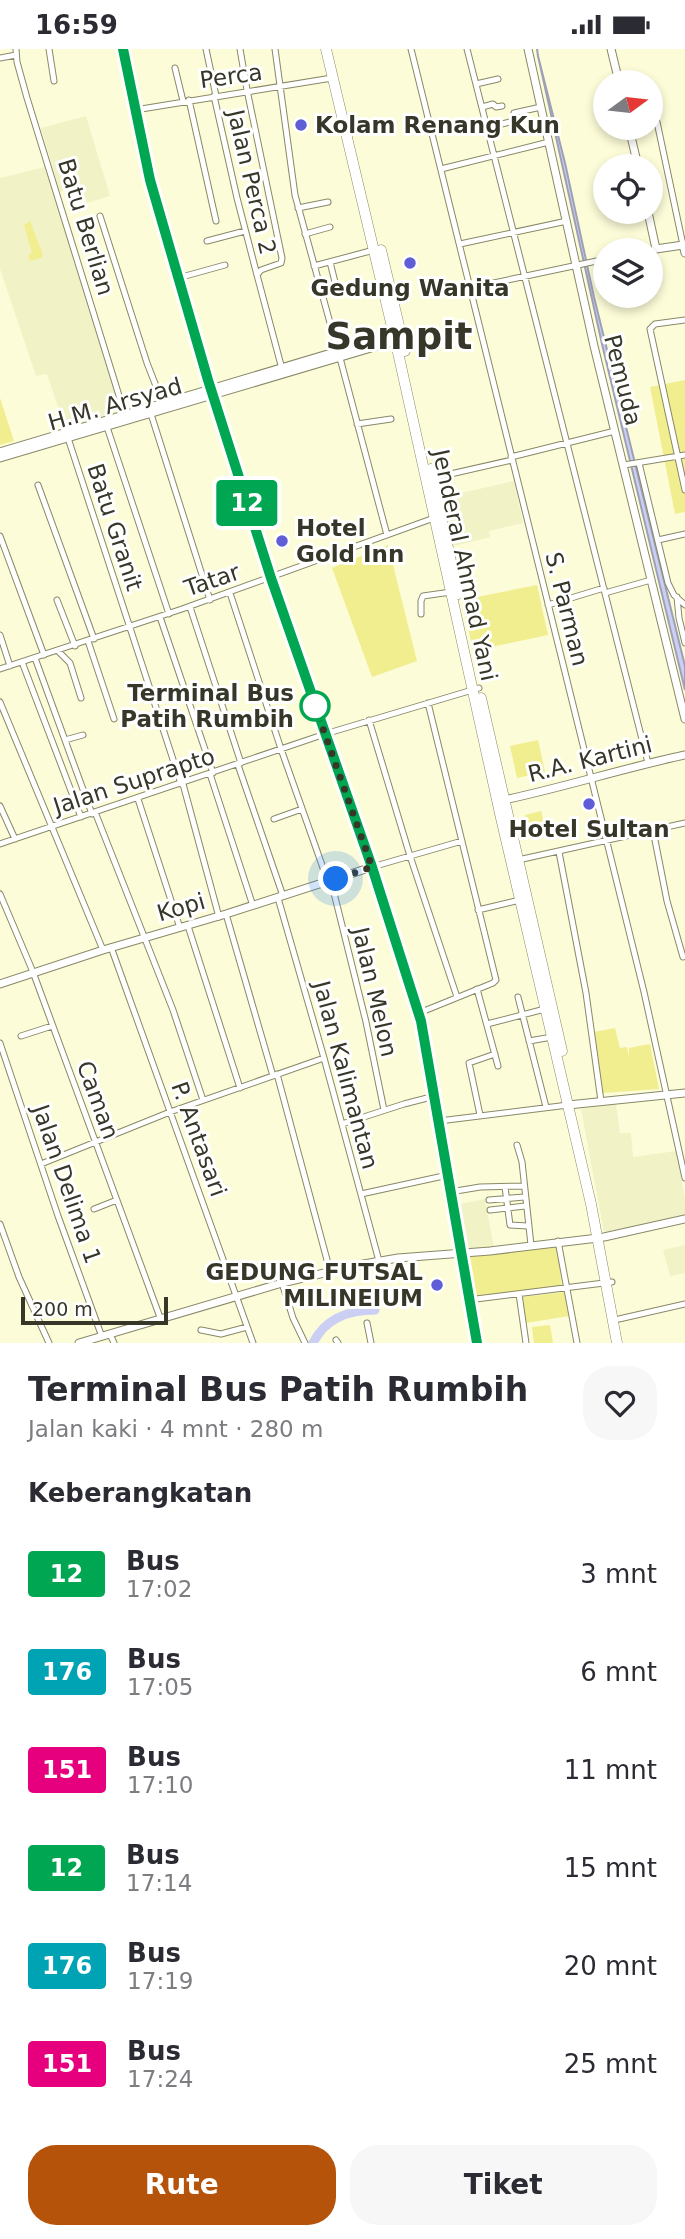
<!DOCTYPE html>
<html lang="id">
<head>
<meta charset="utf-8">
<style>
	body { margin:0; font-family:"DejaVu Sans",sans-serif; background:#f7f7f7; color:#2b2b33; height:100vh; display:flex; flex-direction:column; font-size:26px; white-space:nowrap }
	* { box-sizing:border-box; margin:0 }
	p { font-size:23px; color:#7c7c81 }
	.icon { flex:none; width:38px; height:38px; fill:none; stroke:currentColor; stroke-width:2; stroke-linecap:round; stroke-linejoin:round }
	.map { position:relative; height:1294px; overflow:hidden }
	.sheet { display:flex; flex-direction:column; background:#fff; flex:1 }
	.sheet>* { flex:none }
	.badge { padding:0 14px; border-radius:5px; font-size:24px; line-height:46px }
	.needle { width:46px; rotate:75deg }
	.fabs { position:absolute; left:593px; top:21px; display:grid; gap:14px }
	.fabs a { display:grid; place-items:center; width:70px; height:70px; border-radius:50%; background:#fff; box-shadow:0 4px 10px #0003; font-size:35px }
	.scale { position:absolute; left:21px; bottom:18px; width:147px; box-sizing:border-box; padding-left:7px; border:4px solid #373729; border-top:0; font-size:19px; line-height:24px; white-space:nowrap; color:#373729; -webkit-text-stroke:5px #fff; paint-order:stroke }
	.you { position:absolute; width:35px; height:35px; margin:-18px; border:5px solid #fff; border-radius:50%; background:#1a73e8; box-shadow:0 0 0 10px #1a73e833 }
	.map>.badge { position:absolute; translate:-50% -50%; box-shadow:0 0 0 4px #fff }
	h2 { padding:0 28px; font-size:26px; line-height:63px }
	.round { display:grid; place-items:center; flex:none; width:74px; height:74px; border-radius:28px; background:#f7f7f7 }
	.headline { display:flex; align-items:center; justify-content:space-between; height:119px; padding:0 28px }
	h1 { font-size:33px; font-weight:600; line-height:52px }
	.primary-button { display:flex; gap:14px; margin-top:auto; padding:14px 28px }
	.primary-button a { flex:1; height:80px; border-radius:28px; background:#b45309; color:#fff; font-size:28px; font-weight:600; line-height:80px; text-align:center }
	.primary-button a+a { background:#f7f7f7; color:#2b2b33 }
	ul { padding:0; list-style:none }
	li { display:flex; align-items:center; gap:21px; height:98px; padding:0 28px }
	li div { flex:1 }
	li b { display:block; font-size:26px }
	li em { font-style:normal }
	li .badge { min-width:77px; font-weight:700; text-align:center }
	.status { display:flex; justify-content:space-between; align-items:center; height:49px; padding:0 35px; background:#fff; direction:ltr }
	.status svg { height:19px; fill:currentColor }
	.map>svg:first-child { display:block }
	.built { fill:#f2f2c7 }
	.green { fill:#f1ee8f }
	.water { fill:#cacff3; stroke:#9ea1b6; stroke-width:2 }
	.lines { fill:none; stroke-linecap:round; stroke-linejoin:round }
	.stream { stroke:#9ea1b6; stroke-width:2 }
	.river { stroke:#cacff3; stroke-width:9 }
	.minor-casing { stroke:#898868; stroke-width:7 }
	.tertiary-casing { stroke:#898868; stroke-width:9 }
	.trunk-casing { stroke:#898868; stroke-width:11 }
	.minor { stroke:#fff; stroke-width:5 }
	.tertiary { stroke:#fff; stroke-width:7 }
	.trunk { stroke:#fff; stroke-width:10 }
	.line-casing { stroke:#fff; stroke-width:16 }
	.line { stroke:#00a651; stroke-width:10 }
	.walk { stroke:#373729; stroke-width:7; stroke-dasharray:0 12.6 }
	.poi-dot { fill:#5f5ed7; stroke:#fff; stroke-width:2.5 }
	.stop-dot { fill:#fff; stroke:#00a651; stroke-width:3.5 }
	.labels { text-anchor:middle; dominant-baseline:central; stroke-width:6; stroke-linejoin:round; paint-order:stroke }
	.street-label { font-size:23px; fill:#373729; stroke:#fff }
	.poi-label { font-size:23px; font-weight:bold; fill:#373729; stroke:#fff; text-anchor:start }
	.stop-label { font-size:23px; font-weight:bold; fill:#373729; stroke:#fff; text-anchor:end }
	.town-label { font-size:37px; font-weight:bold; fill:#373729; stroke:#fff }
</style>
</head>
<body>
<div class="status"><b>16:59</b><svg viewBox="0 0 49 12"><path d="M0 12V9h3v3zM5 12V6h3v6zM10 12V3h3v9zM15 12V0h3v12zM26 1h20v11H26zM47 4h2v5h-2z"/></svg></div>
<div class="map">
<svg width="685" height="1294" viewBox="0 0 685 1294">
	<rect width="100%" height="100%" fill="#fcfcd8"/>
	<path class="built" d="M 86,67 L 110,147 L 87,154 L 81,136 L 60,143 L 41,79 Z
		M 45,118 L 122,366 L 66,382 L 47,325 L 36,327 L 0,220 L 0,129 Z
		M 514,432 L 523,474 L 489,482 L 490,488 L 450,498 L 439,449 Z
		M 616,1055 L 620,1084 L 631,1084 L 633,1108 L 676,1102 L 685,1149 L 685,1168 L 604,1183 L 581,1060 Z
		M 485,1150 L 494,1199 L 462,1199 L 455,1156 Z
		M 685,1196 L 685,1224 L 670,1227 L 663,1201 Z"/>
	<path class="green" d="M 30,172 L 43,206 L 41,209 L 30,212 L 28,206 L 32,204 L 24,176 Z
		M 685,331 L 685,463 L 675,465 L 650,338 Z
		M 0,349 L 14,392 L 0,396 Z
		M 388,496 L 417,612 L 372,628 L 332,519 Z
		M 537,536 L 548,586 L 473,602 L 462,551 Z
		M 538,691 L 545,723 L 517,729 L 510,697 Z
		M 541,762 L 547,784 L 530,788 L 525,766 Z
		M 615,979 L 620,999 L 627,998 L 629,1007 L 629,999 L 650,995 L 659,1040 L 603,1044 L 594,983 Z
		M 557,1194 L 562,1238 L 473,1247 L 468,1207 Z
		M 565,1243 L 569,1267 L 526,1274 L 523,1248 Z
		M 550,1276 L 553,1294 L 534,1294 L 532,1278 Z"/>
	<path class="water" d="M 538,7 L 565,114 L 594,248 L 685,617 L 685,641 L 602,295 Z"/>
	<g class="lines">
		<path class="stream" d="M 537,0 L 538,7"/>
		<path class="river" d="M 313,1294 C 325,1270 348,1261 375,1261"/>
		<g class="minor-casing">
			<path id="minor" d="M 16,0 L 17,13 L 27,49 L 125,366
				M 49,0 L 54,32
				M 206,0 L 216,47
				M 240,0 L 247,41 L 282,209 L 281,214 L 261,221 L 257,226 L 282,320
				M 275,0 L 295,146 L 338,303
				M 411,0 L 644,943 L 685,1129
				M 467,0 L 648,714
				M 0,9 L 16,6
				M 175,19 L 183,52
				M 476,35 L 498,30
				M 214,47 L 237,149 L 257,226
				M 189,51 L 216,172
				M 482,58 L 493,55 L 496,58 L 502,57
				M 135,61 L 332,29
				M 514,64 L 541,58
				M 651,67 L 657,73 L 683,196 L 685,195
				M 487,79 L 510,73
				M 441,120 L 549,93
				M 298,159 L 328,153
				M 100,167 L 147,314 L 163,355
				M 305,185 L 330,178
				M 207,192 L 245,182
				M 460,195 L 567,172
				M 330,213 L 336,237
				M 314,217 L 374,201
				M 178,229 L 225,216
				M 470,239 L 606,210
				M 685,271 L 655,275 L 650,280 L 685,441
				M 340,309 L 387,486
				M 151,365 L 210,551
				M 357,375 L 391,370
				M 107,378 L 169,565
				M 68,389 L 181,735
				M 511,408 L 615,382
				M 639,414 L 668,534 L 674,546 L 685,556
				M 624,416 L 685,406
				M 433,429 L 512,411
				M 38,436 L 94,590
				M 0,487 L 44,606
				M 658,491 L 685,485
				M 230,544 L 281,700 L 328,833
				M 605,544 L 651,531
				M 677,548 L 679,569 L 685,594
				M 57,551 L 75,597
				M 548,556 L 604,539
				M 190,558 L 241,714
				M 421,565 L 421,552 L 423,547 L 451,543
				M 160,568 L 213,724
				M 0,586 L 10,617
				M 88,592 L 114,670
				M 58,602 L 70,614 L 81,649
				M 35,609 L 92,765
				M 22,613 L 81,768
				M 0,620 L 182,560 L 434,469
				M 0,653 L 103,901
				M 369,671 L 410,807 L 457,948
				M 65,691 L 83,686
				M 238,716 L 283,847
				M 210,725 L 253,857
				M 183,735 L 219,868
				M 138,750 L 180,879
				M 0,757 L 15,790
				M 95,763 L 173,961 L 203,1051
				M 274,770 L 302,760
				M 653,781 L 667,852 L 683,908
				M 0,795 L 325,685 L 479,639
				M 559,803 L 586,944 L 601,1052
				M 518,811 L 685,774
				M 372,818 L 462,792
				M 331,832 L 366,973 L 384,1061
				M 0,845 L 33,923 L 161,1271
				M 278,849 L 324,1009 L 379,1212
				M 478,861 L 520,851
				M 226,865 L 273,1027
				M 188,877 L 240,1039
				M 111,898 L 253,1294
				M 477,940 L 498,1017
				M 518,948 L 546,1058
				M 419,964 L 493,934 L 496,931 L 428,654
				M 487,975 L 545,960
				M 21,987 L 52,977
				M 529,992 L 552,988
				M 0,994 L 58,1167 L 102,1288
				M 277,1025 L 330,1222
				M 480,1066 L 469,1014 L 495,1005
				M 439,1072 L 568,1056
				M 342,1075 L 404,1055 L 435,1047
				M 517,1096 L 522,1113 L 531,1196
				M 41,1115 L 170,1063 L 324,1009
				M 505,1138 L 510,1176 L 528,1177
				M 450,1143 L 480,1138 L 523,1137
				M 361,1145 L 448,1126
				M 489,1151 L 524,1148
				M 94,1160 L 117,1151
				M 490,1161 L 525,1157
				M 0,1175 L 19,1228 L 49,1294
				M 558,1192 L 577,1294
				M 282,1234 L 293,1269 L 305,1294
				M 519,1245 L 526,1294
				M 468,1251 L 612,1233
				M 619,1270 L 685,1255
				M 367,1274 L 371,1294
				M 201,1281 L 221,1285 L 247,1278
				M 110,1285 L 114,1294
				M 336,1291 L 338,1294"/>
		</g>
		<g class="tertiary-casing">
			<path id="tertiary" d="M 123,0 L 150,130 L 208,331 L 271,529 L 372,818 L 421,972 L 477,1294
				M 528,0 L 594,297 L 685,670
				M 611,0 L 619,33
				M 629,79 L 638,117
				M 648,163 L 656,200 L 683,196 L 685,204
				M 0,403 L 398,284
				M 0,409 L 398,291
				M 504,751 C 565,738 624,719 685,706
				M 0,935 L 103,901 L 226,865 L 372,818
				M 568,1056 L 685,1044
				M 604,1188 L 685,1170
				M 79,1294 L 282,1234 L 358,1216 L 398,1209 L 490,1202 L 598,1189"/>
		</g>
		<g class="trunk-casing">
			<path id="trunk" d="M 326,0 L 397,299 L 501,769 L 591,1155 L 617,1294
				M 381,201 L 405,302
				M 431,420 L 458,545
				M 481,649 L 562,1002"/>
		</g>
		<use href="#minor" class="minor"/>
		<use href="#tertiary" class="tertiary"/>
		<use href="#trunk" class="trunk"/>
	</g>
	<g class="lines">
		<g class="line-casing">
			<path id="line" d="M 123,0 L 150,131 L 208,331 L 271,529 L 372,818 L 421,972 L 477,1294"/>
		</g>
		<use href="#line" class="line"/>
		<path class="walk" d="M 315,657 L 372,818 L 336,830"/>
	</g>
	<g class="poi-dot">
		<circle cx="301" cy="76" r="7"/>
		<circle cx="410" cy="214" r="7"/>
		<circle cx="282" cy="492" r="7"/>
		<circle cx="589" cy="755" r="7"/>
		<circle cx="437" cy="1236" r="7"/>
	</g>
	<circle class="stop-dot" cx="315" cy="657" r="14"/>
	<g class="labels">
		<g class="street-label">
			<text transform="translate(231 27) rotate(-8)">Perca</text>
			<text transform="translate(252 133) rotate(77)">Jalan Perca 2</text>
			<text transform="translate(86 178) rotate(73)">Batu Berlian</text>
			<text transform="translate(623 331) rotate(76)">Pemuda</text>
			<text transform="translate(115 355) rotate(-16)">H.M. Arsyad</text>
			<text transform="translate(115 478) rotate(72)">Batu Granit</text>
			<text transform="translate(465 516) rotate(78)">Jenderal Ahmad Yani</text>
			<text transform="translate(212 531) rotate(-19)">Tatar</text>
			<text transform="translate(567 560) rotate(76)">S. Parman</text>
			<text transform="translate(590 710) rotate(-14)">R.A. Kartini</text>
			<text transform="translate(134 732) rotate(-18)">Jalan Suprapto</text>
			<text transform="translate(181 858) rotate(-16)">Kopi</text>
			<text transform="translate(375 943) rotate(77)">Jalan Melon</text>
			<text transform="translate(346 1026) rotate(75)">Jalan Kalimantan</text>
			<text transform="translate(98 1051) rotate(70)">Caman</text>
			<text transform="translate(199 1090) rotate(70)">P. Antasari</text>
			<text transform="translate(67 1135) rotate(71)">Jalan Delima 1</text>
		</g>
		<g class="poi-label">
			<text x="315" y="76">Kolam Renang Kun</text>
			<text x="410" y="239" text-anchor="middle">Gedung Wanita</text>
			<text x="296" y="479">Hotel<tspan x="296" dy="26">Gold Inn</tspan></text>
			<text x="589" y="780" text-anchor="middle">Hotel Sultan</text>
			<text x="423" y="1223" text-anchor="end">GEDUNG FUTSAL<tspan x="423" dy="26">MILINEIUM</tspan></text>
		</g>
		<g class="stop-label">
			<text x="294" y="644">Terminal Bus<tspan x="294" dy="26">Patih Rumbih</tspan></text>
		</g>
		<g class="town-label">
			<text x="399" y="287">Sampit</text>
		</g>
	</g>
</svg>
<div class="fabs">
<a><svg class="needle" viewBox="-14 -14 28 28"><path d="M0-13l5 13h-10z" fill="#e53935"/><path d="M0 13l5-13h-10z" fill="#7c7c81"/></svg></a>
<a><svg class="icon" aria-label="locate" viewBox="0 0 24 24"><circle cx="12" cy="12" r="6"/><path d="M12 2v4M12 18v4M2 12h4M18 12h4"/></svg></a>
<a><svg class="icon" aria-label="layers" viewBox="0 0 24 24"><path d="M12 4l9 5-9 5-9-5zM3 14l9 5 9-5"/></svg></a>
</div>
<div class="scale">200 m</div>
<div class="you" style="left:336px;top:830px"></div>
<b class="badge" style="left:247px;top:454px;background:#00a651;color:#fff">12</b>
</div>
<section class="sheet">
<div class="headline"><div><h1>Terminal Bus Patih Rumbih</h1><p>Jalan kaki · 4 mnt · 280 m</p></div><a class="round"><svg class="icon" aria-label="heart" viewBox="0 0 24 24"><path d="M12 20l-8-8c-3-5 5-10 8-4 3-6 11-1 8 4z"/></svg></a></div>
<h2>Keberangkatan</h2>
<ul>
<li><span class="badge" style="background:#00a651;color:#fff">12</span><div><b>Bus</b><p>17:02</p></div><em>3 mnt</em></li>
<li><span class="badge" style="background:#00a3b4;color:#fff">176</span><div><b>Bus</b><p>17:05</p></div><em>6 mnt</em></li>
<li><span class="badge" style="background:#e6007e;color:#fff">151</span><div><b>Bus</b><p>17:10</p></div><em>11 mnt</em></li>
<li><span class="badge" style="background:#00a651;color:#fff">12</span><div><b>Bus</b><p>17:14</p></div><em>15 mnt</em></li>
<li><span class="badge" style="background:#00a3b4;color:#fff">176</span><div><b>Bus</b><p>17:19</p></div><em>20 mnt</em></li>
<li><span class="badge" style="background:#e6007e;color:#fff">151</span><div><b>Bus</b><p>17:24</p></div><em>25 mnt</em></li>
</ul>
<div class="primary-button"><a>Rute</a><a>Tiket</a></div>
</section>
</body>
</html>
